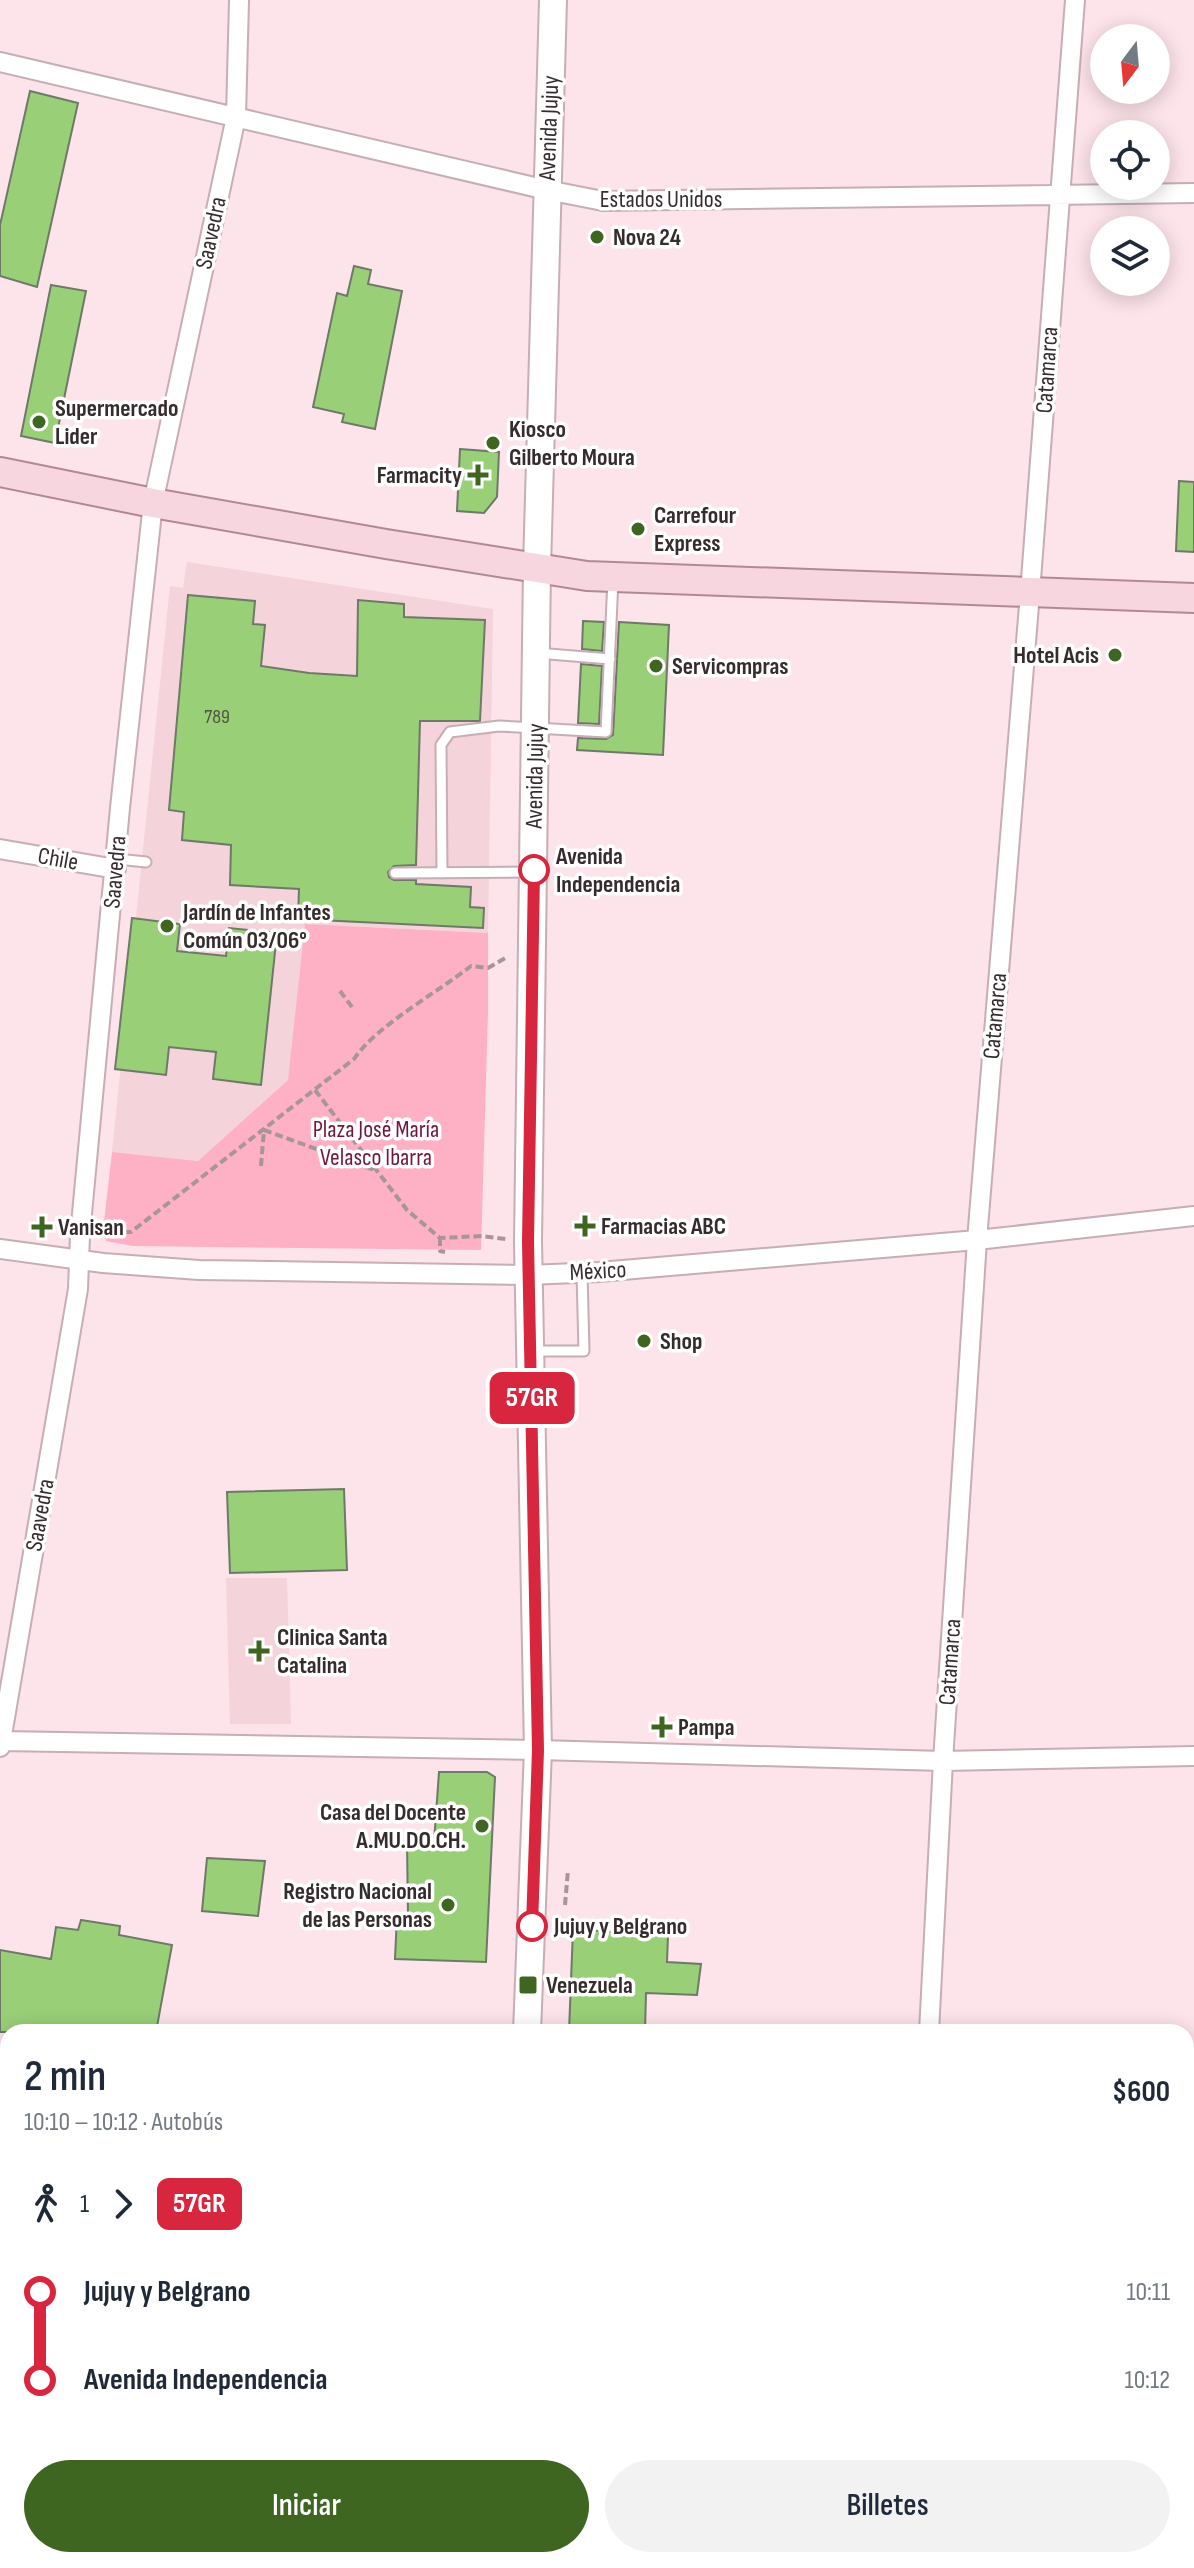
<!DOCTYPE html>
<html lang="es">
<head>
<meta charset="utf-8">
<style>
	body { margin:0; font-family:"Sofia Sans Condensed",sans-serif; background:#f2f2f3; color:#1f2937; height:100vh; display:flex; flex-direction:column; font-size:30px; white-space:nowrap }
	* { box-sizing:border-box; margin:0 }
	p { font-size:26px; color:#747a83 }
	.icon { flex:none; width:44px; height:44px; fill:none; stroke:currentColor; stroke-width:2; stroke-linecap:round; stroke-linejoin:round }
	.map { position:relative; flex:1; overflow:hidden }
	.drawer { position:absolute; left:0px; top:2024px; width:1194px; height:544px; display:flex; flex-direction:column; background:#fff; border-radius:24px 24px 0 0; box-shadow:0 4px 20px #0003 }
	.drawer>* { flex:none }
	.badge { padding:0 16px; border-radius:12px; font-size:28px; line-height:52px }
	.needle { width:52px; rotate:196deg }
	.controls { position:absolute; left:1090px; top:24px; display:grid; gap:16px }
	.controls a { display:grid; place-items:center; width:80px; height:80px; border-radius:50%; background:#fff; box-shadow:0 4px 20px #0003; font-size:40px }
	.map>.badge { position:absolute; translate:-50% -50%; box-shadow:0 0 0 4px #fff }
	.legs { display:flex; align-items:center; gap:12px; height:88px; padding:0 24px; font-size:26px }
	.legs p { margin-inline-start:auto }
	.overview { display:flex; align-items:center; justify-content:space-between; height:136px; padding:0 24px }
	h1 { font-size:44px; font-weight:600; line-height:60px }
	.action { display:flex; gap:16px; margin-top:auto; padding:16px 24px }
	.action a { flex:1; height:92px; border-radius:48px; background:#3f6621; color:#fff; font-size:32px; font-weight:600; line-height:92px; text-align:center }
	.action a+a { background:#f2f2f3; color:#1f2937 }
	ul { padding:0 24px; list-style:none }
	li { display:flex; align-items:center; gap:28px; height:88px; font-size:30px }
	li i { display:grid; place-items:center; width:12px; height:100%; margin:0 10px; background:currentColor }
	li i::after { content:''; width:20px; height:20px; margin:-10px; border:6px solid; border-radius:50%; background:#fff }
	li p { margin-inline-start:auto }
	li:first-child i { background:linear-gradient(#0000 50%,currentColor 0) }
	li:last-child i { background:linear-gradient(currentColor 50%,#0000 0) }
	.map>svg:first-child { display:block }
	.built { fill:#f4d3da }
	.green { fill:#feb0c5 }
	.building { fill:#99cf77; stroke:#6e7968; stroke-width:2 }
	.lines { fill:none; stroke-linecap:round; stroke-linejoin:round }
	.service-casing { stroke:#c6aeb4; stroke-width:13 }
	.minor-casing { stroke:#c6aeb4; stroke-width:22 }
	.secondary-casing { stroke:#c6aeb4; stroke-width:30 }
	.primary-casing { stroke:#b28993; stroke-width:32 }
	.path { stroke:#a8959a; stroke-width:4; stroke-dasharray:8 4; stroke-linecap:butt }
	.service { stroke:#fff; stroke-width:9 }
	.minor { stroke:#fff; stroke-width:18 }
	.secondary { stroke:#fff; stroke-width:26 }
	.primary { stroke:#f8d6df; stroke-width:28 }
	.line-1-casing { stroke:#fff; stroke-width:18 }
	.line-1 { stroke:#d7263d; stroke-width:12 }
	.poi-dot { fill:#3f6621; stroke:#fff; stroke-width:3 }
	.stop-1-dot { fill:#fff; stroke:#d7263d; stroke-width:4 }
	.labels { text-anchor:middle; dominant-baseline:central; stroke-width:7; stroke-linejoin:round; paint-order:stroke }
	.number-label { font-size:20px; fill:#4f5540 }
	.street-label { font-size:24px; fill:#362c2e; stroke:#fff }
	.poi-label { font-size:24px; font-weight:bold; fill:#362c2e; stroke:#fff; text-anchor:start }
	.stop-label { font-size:24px; font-weight:bold; fill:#362c2e; stroke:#fff; text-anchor:start }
	.park-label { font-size:24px; fill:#72173c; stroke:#fff }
</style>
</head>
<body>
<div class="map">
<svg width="1194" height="2568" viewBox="0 0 1194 2568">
	<rect width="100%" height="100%" fill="#fde3ea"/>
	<path class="built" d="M 187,562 L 493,609 L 488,933 L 306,924 L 288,1080 L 198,1161 L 112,1152 L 170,586 L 183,588 Z
		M 226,1578 L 287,1578 L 291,1724 L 230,1724 Z"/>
	<path class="green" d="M 305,924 L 488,933 L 488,1011 L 481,1250 L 133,1246 L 106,1241 L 103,1231 L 112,1152 L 198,1161 L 288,1080 Z
		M 541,2560 L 795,2560 L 794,2568 L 541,2568 Z"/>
	<path class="building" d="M 30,91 L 78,103 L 37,287 L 0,276 L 0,225 Z
		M 354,266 L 371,270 L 368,284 L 402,291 L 375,429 L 342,422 L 344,414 L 313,407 L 337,293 L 347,296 Z
		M 51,285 L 86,291 L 55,443 L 21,436 Z
		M 460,449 L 499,452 L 497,497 L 484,513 L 457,511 Z
		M 1179,481 L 1194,482 L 1194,552 L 1176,551 Z
		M 188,595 L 255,601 L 253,624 L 265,625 L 261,666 L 309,673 L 357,676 L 358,600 L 404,604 L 404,617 L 485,620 L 480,721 L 420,721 L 416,865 L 394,866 L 388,872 L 389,877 L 394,880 L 416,880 L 416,884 L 471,887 L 470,907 L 484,908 L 483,928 L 298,919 L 299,889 L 230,885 L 231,845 L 182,840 L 184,812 L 169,810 Z
		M 583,621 L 604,622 L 602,651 L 582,649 Z
		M 619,622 L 669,625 L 663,755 L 577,750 L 578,738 L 606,739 L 613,735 Z
		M 581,664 L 602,666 L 599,724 L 578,723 Z
		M 132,918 L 180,924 L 177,951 L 226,956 L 229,928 L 277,933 L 261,1085 L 213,1079 L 216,1052 L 169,1047 L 166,1075 L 115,1069 Z
		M 344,1489 L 347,1570 L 230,1573 L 227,1492 Z
		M 439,1772 L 487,1772 L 495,1777 L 486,1962 L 395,1959 L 397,1915 L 408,1916 L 407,1841 L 434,1842 Z
		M 207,1858 L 265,1861 L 258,1916 L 202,1911 Z
		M 81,1920 L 120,1926 L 119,1935 L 172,1945 L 156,2032 L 0,2032 L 0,1950 L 51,1959 L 56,1927 L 78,1930 Z
		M 573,1929 L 668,1936 L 667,1962 L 701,1964 L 697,1995 L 646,1993 L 645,2032 L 569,2032 Z"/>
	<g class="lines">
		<g class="service-casing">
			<path id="service" d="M 537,653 L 610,659
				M 117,859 L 146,862
				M 395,873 L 530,872
				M 442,873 L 441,745 L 450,732 L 499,726 L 606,732 L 613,579
				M 534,1351 L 584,1351 L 582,1273"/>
		</g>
		<g class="minor-casing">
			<path id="minor" d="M 0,62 L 547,190 L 603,201 L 1194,193
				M 0,849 L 116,869
				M 0,1249 L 103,1263 L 199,1270 L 529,1275 L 599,1272 L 977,1240 L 1194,1216
				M 0,1741 L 538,1750 L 943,1761 L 1194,1756
				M 0,1747 L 78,1289 L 80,1235 L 120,808 L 153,503 L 236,117 L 239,0
				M 929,2032 L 943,1761 L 977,1240 L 1030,593 L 1075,0
				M 0,2554 L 8,2556
				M 24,2560 L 58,2568
				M 194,2568 L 195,2560
				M 905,2568 L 906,2560"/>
		</g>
		<g class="secondary-casing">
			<path id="secondary" d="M 527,2032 L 538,1750 L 528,1242 L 537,568 L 553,0
				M 0,2095 L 8,2097
				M 1186,2295 L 1194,2295
				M 508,2568 L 508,2560"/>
		</g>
		<g class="primary-casing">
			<path id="primary" d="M 0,472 L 153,503 L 386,544 L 587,576 L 1194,598"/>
		</g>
		<path class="path" d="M 340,991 L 352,1007
			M 315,1090 L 407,1210 L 440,1238 L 482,1236 L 506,1239
			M 261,1166 L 264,1130 L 374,1170
			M 100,1232 L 131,1232 L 354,1059 C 376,1026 438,992 471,966 L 488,968 L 507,957
			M 440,1238 L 440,1251 L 445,1252
			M 565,1905 L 568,1870
			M 689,2560 L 691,2568
			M 570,2568 L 570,2560
			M 610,2568 L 610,2560
			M 633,2568 L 642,2565 L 648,2568
			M 675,2568 L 689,2568
			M 714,2568 L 716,2560
			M 718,2568 L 730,2568
			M 787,2568 L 787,2560"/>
		<use href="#service" class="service"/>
		<use href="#minor" class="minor"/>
		<use href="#secondary" class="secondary"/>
		<use href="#primary" class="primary"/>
	</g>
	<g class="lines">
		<g class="line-1-casing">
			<path id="line-1" d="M 532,1926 L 538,1750 L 528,1242 L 534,870"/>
		</g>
		<use href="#line-1" class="line-1"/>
	</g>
	<g class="poi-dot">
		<circle cx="597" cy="237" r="8"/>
		<circle cx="39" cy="422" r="8"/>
		<circle cx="493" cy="443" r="8"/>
		<path d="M474 463h8v8h8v8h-8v8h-8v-8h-8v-8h8z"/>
		<circle cx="638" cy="529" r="8"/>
		<circle cx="1115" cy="655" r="8"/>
		<circle cx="656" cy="666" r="8"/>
		<circle cx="167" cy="926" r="8"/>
		<path d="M581 1214h8v8h8v8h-8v8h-8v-8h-8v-8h8z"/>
		<path d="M38 1215h8v8h8v8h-8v8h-8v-8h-8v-8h8z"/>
		<circle cx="644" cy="1341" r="8"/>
		<path d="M255 1639h8v8h8v8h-8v8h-8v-8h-8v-8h8z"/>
		<path d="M658 1715h8v8h8v8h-8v8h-8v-8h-8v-8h8z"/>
		<circle cx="482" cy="1826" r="8"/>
		<circle cx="448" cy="1905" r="8"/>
		<rect x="518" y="1975" width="20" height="20" rx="4"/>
	</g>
	<g class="stop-1-dot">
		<circle cx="534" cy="870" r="14"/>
		<circle cx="532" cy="1926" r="14"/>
	</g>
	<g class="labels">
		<g class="number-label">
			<text x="217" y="717">789</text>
		</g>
		<g class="street-label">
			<text transform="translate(549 128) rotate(-88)">Avenida Jujuy</text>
			<text x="661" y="199">Estados Unidos</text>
			<text transform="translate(211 233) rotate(-78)">Saavedra</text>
			<text transform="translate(1047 370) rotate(-86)">Catamarca</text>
			<text transform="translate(535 776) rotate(-89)">Avenida Jujuy</text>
			<text transform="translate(58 859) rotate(10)">Chile</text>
			<text transform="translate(115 872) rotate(-85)">Saavedra</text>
			<text transform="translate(995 1016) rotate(-85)">Catamarca</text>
			<text transform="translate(598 1271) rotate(-3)">México</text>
			<text transform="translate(40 1515) rotate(-80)">Saavedra</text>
			<text transform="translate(950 1662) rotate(-86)">Catamarca</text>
		</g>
		<g class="poi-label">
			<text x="613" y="237">Nova 24</text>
			<text x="55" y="408">Supermercado<tspan x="55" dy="28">Lider</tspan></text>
			<text x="509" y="429">Kiosco<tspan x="509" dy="28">Gilberto Moura</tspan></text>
			<text x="462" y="475" text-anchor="end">Farmacity</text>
			<text x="654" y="515">Carrefour<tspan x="654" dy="28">Express</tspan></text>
			<text x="1099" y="655" text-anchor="end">Hotel Acis</text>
			<text x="672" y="666">Servicompras</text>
			<text x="183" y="912">Jardín de Infantes<tspan x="183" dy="28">Común 03/06°</tspan></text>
			<text x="601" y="1226">Farmacias ABC</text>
			<text x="58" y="1227">Vanisan</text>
			<text x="660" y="1341">Shop</text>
			<text x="277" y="1637">Clinica Santa<tspan x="277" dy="28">Catalina</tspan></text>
			<text x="678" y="1727">Pampa</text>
			<text x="466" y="1812" text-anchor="end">Casa del Docente<tspan x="466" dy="28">A.MU.DO.CH.</tspan></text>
			<text x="432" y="1891" text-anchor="end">Registro Nacional<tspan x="432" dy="28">de las Personas</tspan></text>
			<text x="546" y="1985">Venezuela</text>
		</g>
		<g class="stop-label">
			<text x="556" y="856">Avenida<tspan x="556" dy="28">Independencia</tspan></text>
			<text x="554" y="1926">Jujuy y Belgrano</text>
		</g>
		<g class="park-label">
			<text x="376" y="1129">Plaza José María<tspan x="376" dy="28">Velasco Ibarra</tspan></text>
		</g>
	</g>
</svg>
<div class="controls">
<a><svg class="needle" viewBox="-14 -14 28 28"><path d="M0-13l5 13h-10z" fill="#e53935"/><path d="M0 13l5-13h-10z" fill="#747a83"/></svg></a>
<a><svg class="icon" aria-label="locate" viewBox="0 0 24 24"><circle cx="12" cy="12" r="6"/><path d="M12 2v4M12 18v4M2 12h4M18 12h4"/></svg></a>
<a><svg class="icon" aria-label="layers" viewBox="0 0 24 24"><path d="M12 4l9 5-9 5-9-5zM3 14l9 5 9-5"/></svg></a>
</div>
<b class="badge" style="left:532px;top:1398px;background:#d7263d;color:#fff">57GR</b>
<section class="drawer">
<div class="overview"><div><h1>2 min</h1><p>10:10 – 10:12 · Autobús</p></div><b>$600</b></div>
<div class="legs"><svg class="icon" aria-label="walk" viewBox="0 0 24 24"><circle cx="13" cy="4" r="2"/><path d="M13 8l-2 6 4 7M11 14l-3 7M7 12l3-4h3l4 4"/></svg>1<svg class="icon" aria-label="forward" viewBox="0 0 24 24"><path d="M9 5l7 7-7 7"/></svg><b class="badge" style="background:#d7263d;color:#fff">57GR</b></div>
<ul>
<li><i style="color:#d7263d"></i><b>Jujuy y Belgrano</b><p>10:11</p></li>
<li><i style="color:#d7263d"></i><b>Avenida Independencia</b><p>10:12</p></li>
</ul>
<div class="action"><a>Iniciar</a><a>Billetes</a></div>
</section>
</div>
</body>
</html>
